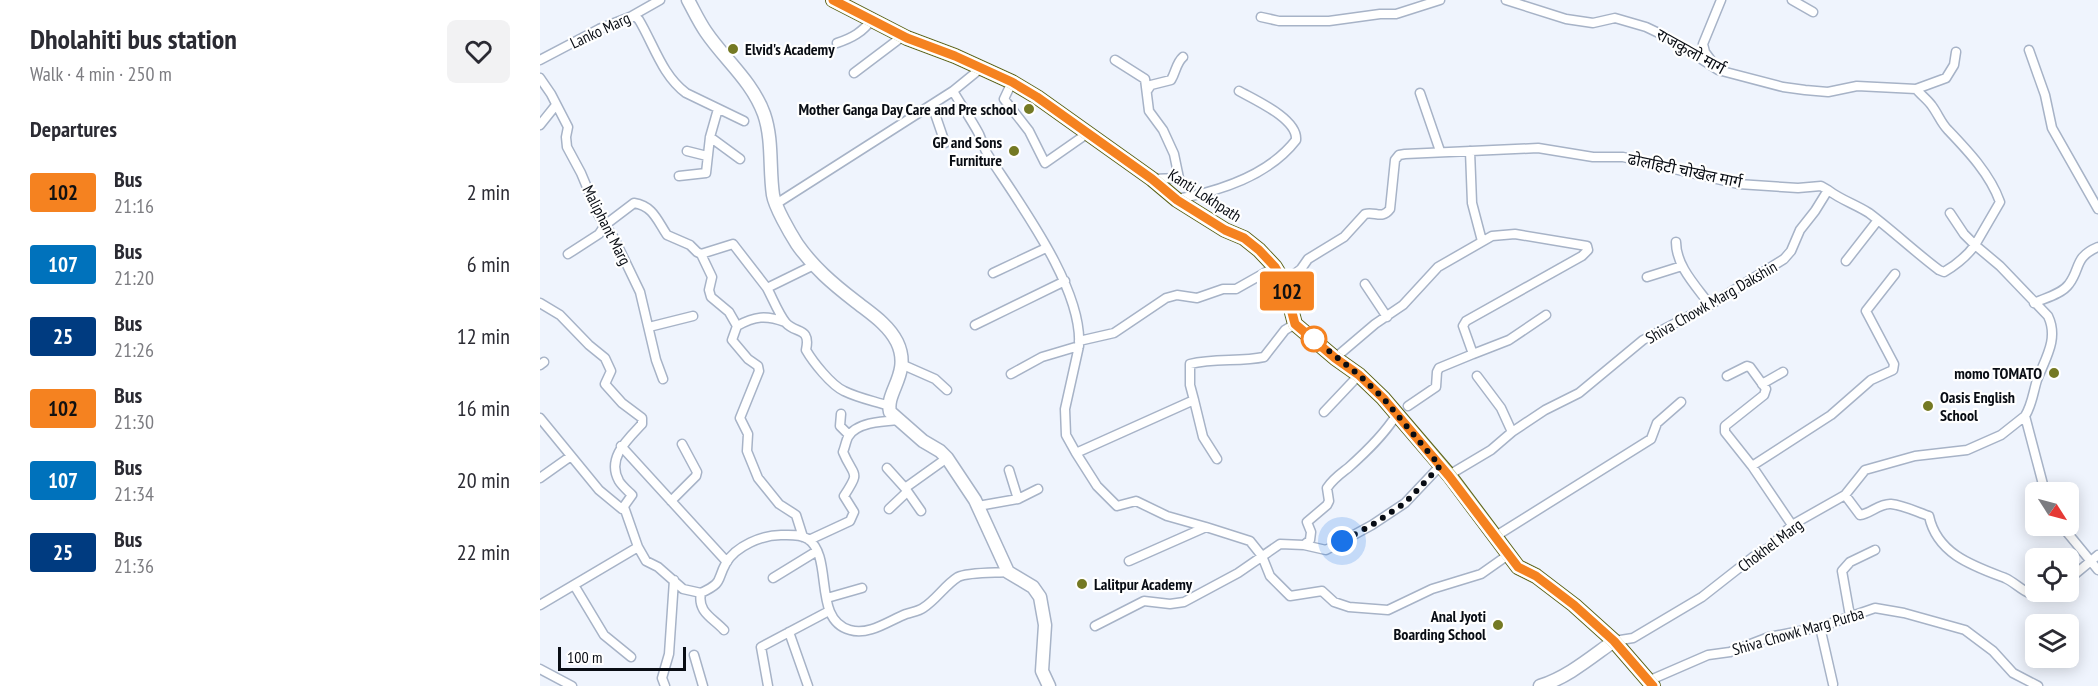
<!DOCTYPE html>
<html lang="en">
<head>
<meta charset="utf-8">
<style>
	body { margin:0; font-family:"PT Sans Narrow","Noto Sans Devanagari",sans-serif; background:#f2f2f3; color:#2b2b33; height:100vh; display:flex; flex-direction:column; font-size:22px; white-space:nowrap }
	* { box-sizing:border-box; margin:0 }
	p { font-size:20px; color:#7c7c81 }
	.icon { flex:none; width:33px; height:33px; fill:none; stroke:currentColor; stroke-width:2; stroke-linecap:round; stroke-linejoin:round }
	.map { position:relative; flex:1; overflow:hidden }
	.drawer { display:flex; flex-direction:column; background:#fff; width:540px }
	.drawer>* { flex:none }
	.badge { padding:0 12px; border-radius:4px; font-size:21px; line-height:39px }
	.needle { width:39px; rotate:126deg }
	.tools { position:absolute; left:1485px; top:482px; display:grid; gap:12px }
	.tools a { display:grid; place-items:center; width:54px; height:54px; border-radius:9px; background:#fff; box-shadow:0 3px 15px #0003; font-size:30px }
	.scale { position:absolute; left:18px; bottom:15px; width:128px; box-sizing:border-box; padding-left:6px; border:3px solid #090d14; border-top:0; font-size:16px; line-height:21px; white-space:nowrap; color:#090d14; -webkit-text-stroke:4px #fff; paint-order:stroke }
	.you { position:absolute; width:30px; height:30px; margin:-15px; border:4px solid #fff; border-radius:50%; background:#1a73e8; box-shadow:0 0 0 9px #1a73e833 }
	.map>.badge { position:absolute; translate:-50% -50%; box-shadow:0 0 0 3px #fff }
	h2 { padding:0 30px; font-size:22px; line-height:54px }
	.round { display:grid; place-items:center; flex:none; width:63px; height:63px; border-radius:9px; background:#f2f2f3 }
	.headline { display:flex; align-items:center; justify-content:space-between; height:102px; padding:0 30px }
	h1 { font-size:28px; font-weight:700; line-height:45px }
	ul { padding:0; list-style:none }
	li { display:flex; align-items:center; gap:18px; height:72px; padding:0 30px }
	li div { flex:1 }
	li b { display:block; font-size:22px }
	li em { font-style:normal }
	li .badge { min-width:66px; font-weight:700; text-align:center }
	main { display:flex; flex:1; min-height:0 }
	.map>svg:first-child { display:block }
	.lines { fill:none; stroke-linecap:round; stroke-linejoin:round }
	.minor-casing { stroke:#a7b3c7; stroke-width:11 }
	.secondary-casing { stroke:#a7b3c7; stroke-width:15 }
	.primary-casing { stroke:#5c621b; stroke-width:16 }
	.minor { stroke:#fff; stroke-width:8 }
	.secondary { stroke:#fff; stroke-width:12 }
	.primary { stroke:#b8bc79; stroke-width:14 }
	.line-casing { stroke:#fff; stroke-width:14 }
	.line { stroke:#f58220; stroke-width:9 }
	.walk { stroke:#090d14; stroke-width:6; stroke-dasharray:0 10.8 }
	.poi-dot { fill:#747923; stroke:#fff; stroke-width:2 }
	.stop-dot { fill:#fff; stroke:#f58220; stroke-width:3 }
	.labels { text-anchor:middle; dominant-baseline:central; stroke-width:4.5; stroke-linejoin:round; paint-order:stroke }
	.street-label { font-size:16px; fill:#090d14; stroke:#fff }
	.poi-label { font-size:16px; font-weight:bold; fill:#090d14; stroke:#fff; text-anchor:end }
</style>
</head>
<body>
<main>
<section class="drawer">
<div class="headline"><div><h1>Dholahiti bus station</h1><p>Walk · 4 min · 250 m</p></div><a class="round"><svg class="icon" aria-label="heart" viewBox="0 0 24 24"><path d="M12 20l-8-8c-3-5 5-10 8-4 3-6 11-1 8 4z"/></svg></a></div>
<h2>Departures</h2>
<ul>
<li><span class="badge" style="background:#f58220;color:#111">102</span><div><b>Bus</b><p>21:16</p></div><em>2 min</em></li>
<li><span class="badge" style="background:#0072bc;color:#fff">107</span><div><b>Bus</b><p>21:20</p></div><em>6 min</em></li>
<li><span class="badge" style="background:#003b80;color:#fff">25</span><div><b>Bus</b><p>21:26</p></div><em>12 min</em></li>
<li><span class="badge" style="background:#f58220;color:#111">102</span><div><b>Bus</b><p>21:30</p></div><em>16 min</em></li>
<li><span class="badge" style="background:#0072bc;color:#fff">107</span><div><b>Bus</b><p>21:34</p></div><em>20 min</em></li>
<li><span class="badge" style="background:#003b80;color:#fff">25</span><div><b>Bus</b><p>21:36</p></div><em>22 min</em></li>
</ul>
</section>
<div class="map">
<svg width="1558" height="686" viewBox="0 0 1558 686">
	<rect width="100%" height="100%" fill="#eff4fd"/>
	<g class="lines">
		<g class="minor-casing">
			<path id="minor" d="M 966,0 L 1026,19 L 1053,23 L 1075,18 L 1106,27 L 1127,37 L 1178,70 L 1243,87 L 1265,90 L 1288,92 L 1317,86 L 1376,89 L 1406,78 L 1414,65 L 1416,52
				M 1252,0 L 1273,12
				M 90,17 L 96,17 L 99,20 C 114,45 122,75 146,93 L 204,121
				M 721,17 L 739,21 L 789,21 L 840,14 L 856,14 L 900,0
				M 297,43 C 312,38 323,32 332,19
				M 1489,50 L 1505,95 L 1512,128 L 1558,209
				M 0,60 L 59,29 L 90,17 L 120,0
				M 575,60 L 605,79 L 609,111 L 623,130 L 634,154 L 639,178 L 612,179
				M 1176,67 L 1165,52 L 1163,44 L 1181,0
				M 440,69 L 413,91 C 421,105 431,119 439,134 C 442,141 444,149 448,155 C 479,203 543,288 539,346
				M 314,73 L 363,36
				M 0,78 L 11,94 L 28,127 L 26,137 L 27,147 L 41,173 L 59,216 L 74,238 L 100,292 L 116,360 L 123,379
				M 472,82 L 464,99 L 489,131 L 505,163 L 548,133
				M 1376,89 C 1381,95 1388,100 1392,106 C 1398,114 1401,123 1408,130 C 1428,151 1450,174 1460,202 L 1435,245 L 1424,234 L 1410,213
				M 607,91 L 611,85 L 631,80 C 636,72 636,63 643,57
				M 880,93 L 900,151
				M 392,105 L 405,143
				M 0,125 L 16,105
				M 170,137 L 200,159
				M 147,151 L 167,156
				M 930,151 L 932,203 L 942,241
				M 139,176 L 166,173 L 170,137 L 178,109
				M 637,199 C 680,191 728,176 756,140 C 758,119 715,100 699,91
				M 236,204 L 413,91
				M 1136,242 C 1136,266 1156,286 1170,305
				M 28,254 L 59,234 L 65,225 L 94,203 C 113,206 117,220 127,235 L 150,245 L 157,252 L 161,254 L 193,244 L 227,288
				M 161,254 L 172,277 L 169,290 L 171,297 L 189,312 L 197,326
				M 1306,261 L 1338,220
				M 274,265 L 227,288 C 233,299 238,313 246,323 C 256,334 271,327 266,350 C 273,362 291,385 304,391 C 318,398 334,401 349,406
				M 453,273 L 506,248
				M 1107,277 L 1142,266
				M 744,282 L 761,269 L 768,259 L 804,237 L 825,214 C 835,211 842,220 850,209 L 855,160 L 859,155 L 865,154 L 998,148 L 1053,157 L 1083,157 L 1198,184 L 1258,188 L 1281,186 L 1288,190
				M 825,284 L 847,317
				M 0,303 L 20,315 L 49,345 L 65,358 L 71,371 L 65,384 L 82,403 L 102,418 L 102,424 C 88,439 66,458 79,481 C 82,486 88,491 92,495 L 82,509 L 59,490 L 0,418
				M 1494,303 C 1505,298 1522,294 1529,284 C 1541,268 1534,257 1558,247
				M 245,322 C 226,315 215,316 197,326 L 192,340 L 208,359 L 218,366 L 219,371 L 200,418 L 208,434 L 207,451 L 218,478 L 239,504 L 256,515 L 263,537
				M 435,325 L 525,281
				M 109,327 L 153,316
				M 539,341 L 574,333 L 626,298 L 637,295 L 657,298 L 683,289 L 696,289 L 735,267
				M 933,354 L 969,340 L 1006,315
				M 795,358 L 835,324 L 863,305 L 898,267 L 952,236 L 975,234 L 1047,246 L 1048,250 L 1042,256 L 926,321 L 923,326 L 933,354 L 899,368 L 897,372 L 896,387 L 868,406
				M 361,364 L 395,379 L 407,390
				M 0,365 L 4,362
				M 471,374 L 502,357 L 539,346 L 525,409 L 526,435 L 536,453
				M 937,376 L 961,408 L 972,432
				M 1187,376 L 1207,366 L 1210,367 L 1226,389 L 1224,395 L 1185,426 L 1185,432 L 1212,466 L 1252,525
				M 1222,384 L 1243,372
				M 654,400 L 650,385 L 650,364 C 675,358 700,362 724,357 L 745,330 L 755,324
				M 784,412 L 819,375
				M 301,414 L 300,426 L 309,435
				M 81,446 L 187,562
				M 1212,466 L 1291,415 L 1331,380 L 1353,370 L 1354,364 L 1326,311 L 1355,274
				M 347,468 L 365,488 L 381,511
				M 469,470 L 478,499 L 498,489
				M 909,475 L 951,450 L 972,432 L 1005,410 L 1039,393 L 1103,340 L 1170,305 L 1244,259 L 1251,251 L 1260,230 L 1275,211 L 1288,190 C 1301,200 1315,204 1329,213 C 1353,231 1375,252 1399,270 L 1404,272 C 1416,265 1427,256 1435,245 L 1460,266 L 1508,316 C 1519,339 1505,359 1497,380 C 1493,393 1492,405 1485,416 L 1505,492
				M 0,478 L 31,456
				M 365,488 L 407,458
				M 1305,495 L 1320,515 C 1330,514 1340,503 1351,504 C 1363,505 1377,512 1389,516 C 1397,554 1433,566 1465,578 C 1474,582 1480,589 1489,593 C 1496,596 1505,595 1512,595 L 1517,591
				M 131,501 L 156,476 L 157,472 L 142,444
				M 438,506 L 478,499
				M 84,507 L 98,547 L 106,561 L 118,567 L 143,589 L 161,593
				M 349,509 L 367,492
				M 1521,525 L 1558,570
				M 666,527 L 627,516 L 596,501 L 577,506 L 557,486 L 536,453 L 654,400 L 663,437 L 677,459
				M 956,536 L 1111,439 L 1117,423 L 1141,402
				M 269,540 L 310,521 L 314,512 L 304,496 C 321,470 314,478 303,452 C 305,447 306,441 308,437 C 316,422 345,421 359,420
				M 764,545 L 786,550 L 832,525 L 865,503 L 900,466
				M 589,561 L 666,527 L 710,541 L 722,556 L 730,576 L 750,596 L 782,591 L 794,602 L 809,607 L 848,610 L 892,589 L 941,574 L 968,555
				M 233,578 L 277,551
				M 1528,580 L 1558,555
				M 34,585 L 64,635 L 91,657
				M 161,593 C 184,582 176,581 186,563 C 196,546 222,535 241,535 C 250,535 260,534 268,539 C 294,557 272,620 310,630 C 329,636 350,620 366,614 C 372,612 379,611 383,608 C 396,600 405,585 418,577 C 428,572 455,573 468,572
				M 161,593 C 157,612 173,618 184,630
				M 287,598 L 322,588
				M 0,605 L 98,547
				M 1310,616 L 1302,571 L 1310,562 L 1335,550
				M 555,626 L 604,601 L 630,604 L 644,602 L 698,573 L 740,544 L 764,545 L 770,540 L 771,532 L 767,522 L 787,505 L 789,501 L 787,488 C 793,479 799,475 808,468 C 826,452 844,435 857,414
				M 1280,627 L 1293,684
				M 249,632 L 268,686
				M 1074,641 L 1093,638 L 1162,597 L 1213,557 L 1230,547 L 1252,525 L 1305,495 L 1325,470 L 1375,456 L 1427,450 L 1461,435 L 1485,416
				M 154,655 L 163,686
				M 0,669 L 32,686
				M 1108,681 L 1168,655 L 1190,652 L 1229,637 L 1280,627 L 1335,608 L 1364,613 L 1425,630 L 1453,651 L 1473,673 L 1498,686
				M 125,686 L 122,678 L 129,654 L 134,580
				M 228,686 L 221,647 L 289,611"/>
		</g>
		<g class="secondary-casing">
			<path id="secondary" d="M 148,0 C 154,11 159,22 166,32 C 185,60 212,81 224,114 C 233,140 229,168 233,195 C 235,207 250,233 257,244 C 273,267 293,284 315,301 C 330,313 348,324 357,342 C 372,373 345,392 350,412 L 383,441 L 400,451 L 407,458 L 435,500 L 468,572 L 493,587 L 500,597 L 505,625 L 502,671 L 509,686
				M 1000,686 C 1028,677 1050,658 1074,641"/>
		</g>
		<g class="primary-casing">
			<path id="primary" d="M 293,0 L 367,38 L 415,56 L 472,82 L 497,97 L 612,179 L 637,200 L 685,230 L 704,238 L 719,250 L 735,267 L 744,282 L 755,324 L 795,358 L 819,375 L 843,398 L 909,475 L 978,567 L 996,576 L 1034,605 L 1074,641 L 1113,686"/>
		</g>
		<use href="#minor" class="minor"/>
		<use href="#secondary" class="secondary"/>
		<use href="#primary" class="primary"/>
	</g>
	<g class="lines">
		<g class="line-casing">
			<path id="line" d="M 293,0 L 367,38 L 415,56 L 472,82 L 497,97 L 612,179 L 637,200 L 685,230 L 704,238 L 719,250 L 735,267 L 744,282 L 755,324 L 795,358 L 819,375 L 843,398 L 909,476 L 978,567 L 996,576 L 1034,605 L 1074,641 L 1113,686"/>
		</g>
		<use href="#line" class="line"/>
		<path class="walk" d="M 774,339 L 769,335 L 819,375 L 843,398 L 900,466 L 865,503 L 832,525 L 802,541"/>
	</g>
	<g class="poi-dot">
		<circle cx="193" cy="49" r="6"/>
		<circle cx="489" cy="109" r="6"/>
		<circle cx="474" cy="151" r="6"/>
		<circle cx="1514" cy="373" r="6"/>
		<circle cx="1388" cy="406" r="6"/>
		<circle cx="542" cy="584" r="6"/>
		<circle cx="958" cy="625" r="6"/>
	</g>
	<circle class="stop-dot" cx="774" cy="339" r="12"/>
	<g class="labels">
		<g class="street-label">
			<text transform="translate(60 30) rotate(-25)">Lanko Marg</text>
			<text transform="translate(1151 51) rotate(29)">राजकुलो मार्ग</text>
			<text transform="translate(1145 170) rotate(12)">ढोलहिटी चोखेल मार्ग</text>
			<text transform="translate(665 195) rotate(33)">Kanti Lokhpath</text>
			<text transform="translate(67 225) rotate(63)">Maliphant Marg</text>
			<text transform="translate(1171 302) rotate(-30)">Shiva Chowk Marg Dakshin</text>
			<text transform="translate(1230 545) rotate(-37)">Chokhel Marg</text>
			<text transform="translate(1258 631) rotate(-16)">Shiva Chowk Marg Purba</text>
		</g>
		<g class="poi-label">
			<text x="205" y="49" text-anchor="start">Elvid's Academy</text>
			<text x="477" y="109">Mother Ganga Day Care and Pre school</text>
			<text x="462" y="142">GP and Sons<tspan x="462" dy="18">Furniture</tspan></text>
			<text x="1502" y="373">momo TOMATO</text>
			<text x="1400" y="397" text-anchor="start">Oasis English<tspan x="1400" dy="18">School</tspan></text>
			<text x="554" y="584" text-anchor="start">Lalitpur Academy</text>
			<text x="946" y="616">Anal Jyoti<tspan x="946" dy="18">Boarding School</tspan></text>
		</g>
	</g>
</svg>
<div class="tools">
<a><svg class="needle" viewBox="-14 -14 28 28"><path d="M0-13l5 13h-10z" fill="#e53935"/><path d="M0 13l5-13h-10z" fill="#7c7c81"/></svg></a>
<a><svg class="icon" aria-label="locate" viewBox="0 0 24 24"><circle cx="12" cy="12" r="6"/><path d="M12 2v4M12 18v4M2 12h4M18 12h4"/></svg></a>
<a><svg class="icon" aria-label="layers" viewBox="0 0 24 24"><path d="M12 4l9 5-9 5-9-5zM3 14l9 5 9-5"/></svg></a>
</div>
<div class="scale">100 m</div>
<div class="you" style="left:802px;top:541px"></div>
<b class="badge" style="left:747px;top:291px;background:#f58220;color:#111">102</b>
</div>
</main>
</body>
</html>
